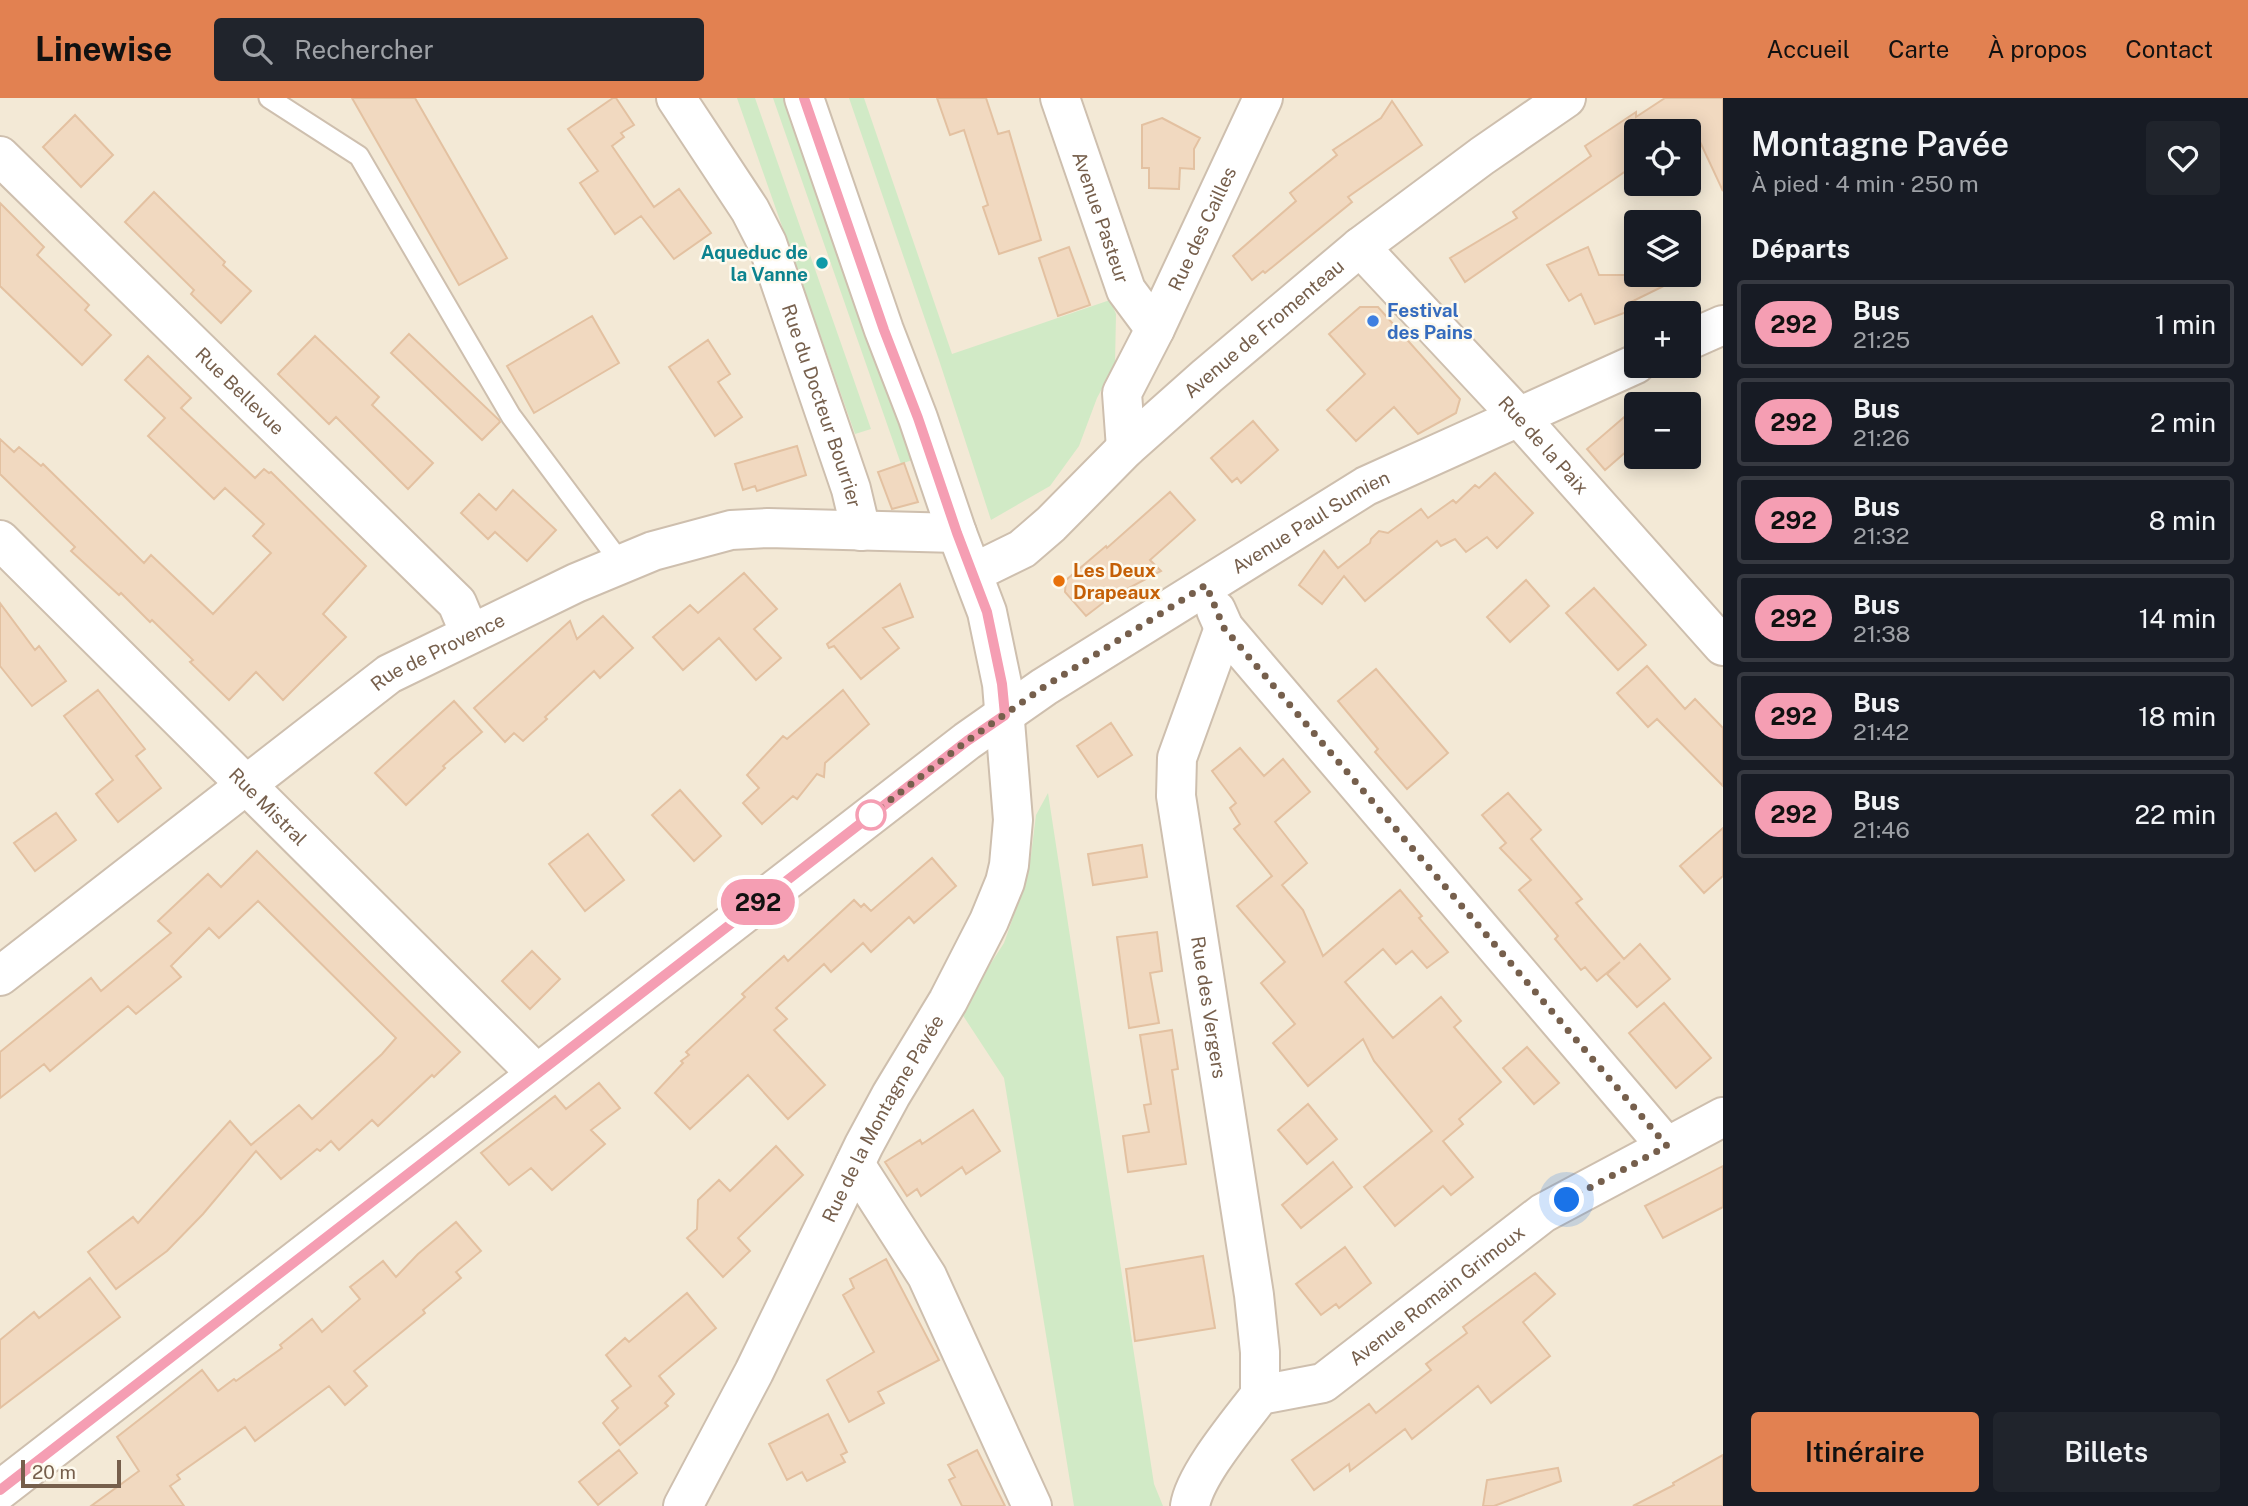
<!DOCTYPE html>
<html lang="fr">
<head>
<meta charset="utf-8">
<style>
	body { margin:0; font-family:"Public Sans",sans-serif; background:#20242c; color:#f1f3f6; height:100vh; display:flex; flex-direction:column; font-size:26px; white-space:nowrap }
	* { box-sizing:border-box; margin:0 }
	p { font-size:23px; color:#9ea1a6 }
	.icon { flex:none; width:38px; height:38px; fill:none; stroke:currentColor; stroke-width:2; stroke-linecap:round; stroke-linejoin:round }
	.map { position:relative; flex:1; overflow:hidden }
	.details { display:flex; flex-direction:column; background:#171b24; width:525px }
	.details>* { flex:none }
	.badge { padding:0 14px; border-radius:23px; font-size:24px; line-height:46px }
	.controls { position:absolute; left:1624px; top:21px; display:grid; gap:14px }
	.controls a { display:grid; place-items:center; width:77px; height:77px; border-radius:7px; background:#171b24; box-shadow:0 4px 18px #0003; font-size:35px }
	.scale { position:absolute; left:21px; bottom:18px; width:100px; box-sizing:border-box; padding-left:7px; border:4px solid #765f4c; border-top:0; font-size:19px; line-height:24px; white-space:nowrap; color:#765f4c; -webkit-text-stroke:5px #fefaee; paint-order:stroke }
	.you { position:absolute; width:35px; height:35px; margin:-18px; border:5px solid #fff; border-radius:50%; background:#1a73e8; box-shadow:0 0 0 10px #1a73e833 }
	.map>.badge { position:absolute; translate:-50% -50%; box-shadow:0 0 0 4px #fff }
	h2 { padding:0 28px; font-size:26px; line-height:63px }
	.round { display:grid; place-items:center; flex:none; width:74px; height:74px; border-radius:7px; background:#20242c }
	.overview { display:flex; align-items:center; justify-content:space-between; height:119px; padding:0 28px }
	h1 { font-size:33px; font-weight:600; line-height:52px }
	.primary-button { display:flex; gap:14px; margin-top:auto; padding:14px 28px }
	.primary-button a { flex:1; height:80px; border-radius:7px; background:#e28151; color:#111; font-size:28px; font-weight:600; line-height:80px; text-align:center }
	.primary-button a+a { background:#20242c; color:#f1f3f6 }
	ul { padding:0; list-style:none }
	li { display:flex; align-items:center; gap:21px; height:88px; margin:0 14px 10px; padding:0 14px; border:4px solid #363941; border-radius:7px }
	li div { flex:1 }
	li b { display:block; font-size:26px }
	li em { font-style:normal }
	li .badge { min-width:77px; font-weight:700; text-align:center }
	header { display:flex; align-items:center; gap:42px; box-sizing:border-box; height:98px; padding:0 35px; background:#e28151; color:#111 }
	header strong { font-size:33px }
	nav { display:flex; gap:38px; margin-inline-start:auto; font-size:24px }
	.search { width:490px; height:63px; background:#20242c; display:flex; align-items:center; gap:18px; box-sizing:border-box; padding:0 24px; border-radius:7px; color:#9ea1a6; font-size:26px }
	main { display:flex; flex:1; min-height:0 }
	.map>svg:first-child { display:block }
	.residential { fill:#f3e9d6; fill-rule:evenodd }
	.green { fill:#d1eac6 }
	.building { fill:#f1d9c0; stroke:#e3c1a1; stroke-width:2 }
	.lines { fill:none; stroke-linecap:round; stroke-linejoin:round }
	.service-casing { stroke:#cebfae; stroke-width:23 }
	.minor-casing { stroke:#cebfae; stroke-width:42 }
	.tertiary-casing { stroke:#cebfae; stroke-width:42 }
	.service { stroke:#fff; stroke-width:19 }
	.minor { stroke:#fff; stroke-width:38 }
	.tertiary { stroke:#fff; stroke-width:38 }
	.line-casing { stroke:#fff; stroke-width:16 }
	.line { stroke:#f59eb3; stroke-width:10 }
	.walk { stroke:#765f4c; stroke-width:7; stroke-dasharray:0 12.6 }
	.culture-dot { fill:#0f9aa8; stroke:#fefaee; stroke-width:2.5 }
	.shop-dot { fill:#3f7fe0; stroke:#fefaee; stroke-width:2.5 }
	.food-dot { fill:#e8710a; stroke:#fefaee; stroke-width:2.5 }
	.stop-dot { fill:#fff; stroke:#f59eb3; stroke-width:3.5 }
	.labels { text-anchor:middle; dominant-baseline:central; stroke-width:5; stroke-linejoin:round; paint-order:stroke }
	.street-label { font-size:19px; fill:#765f4c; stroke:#fefaee }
	.culture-label { font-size:19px; font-weight:bold; fill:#0d838f; stroke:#fefaee; text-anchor:end }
	.shop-label { font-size:19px; font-weight:bold; fill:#366cbe; stroke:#fefaee; text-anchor:start }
	.food-label { font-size:19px; font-weight:bold; fill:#c56008; stroke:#fefaee; text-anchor:start }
</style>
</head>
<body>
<header>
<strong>Linewise</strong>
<div class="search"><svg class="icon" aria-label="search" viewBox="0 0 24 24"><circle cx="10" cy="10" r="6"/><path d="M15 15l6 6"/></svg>Rechercher</div>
<nav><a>Accueil</a><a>Carte</a><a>À propos</a><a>Contact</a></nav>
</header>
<main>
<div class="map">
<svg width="1723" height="1408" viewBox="0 0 1723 1408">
	<rect width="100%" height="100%" fill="#fcf6e8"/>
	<path class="residential" d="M 0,0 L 1723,0 L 1723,1408 L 0,1408 ZM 1636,33 L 1689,33 L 1689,86 L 1636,86 ZM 1636,124 L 1689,124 L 1689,177 L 1636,177 ZM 1636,215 L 1689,215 L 1689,268 L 1636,268 ZM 1636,306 L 1689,306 L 1689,359 L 1636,359 Z"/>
	<path class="green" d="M 737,0 L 755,0 L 871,331 L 855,336 Z
		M 773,0 L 790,0 L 915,361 L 901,366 Z
		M 849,0 L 864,0 L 952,256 L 1110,202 L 1116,216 L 1115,266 L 1097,300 L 1079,348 L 1050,388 L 991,422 L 939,262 Z
		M 1048,695 L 1154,1386 L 1163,1408 L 1074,1408 L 1004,980 L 960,913 L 1004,845 L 1021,797 L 1031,757 L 1036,717 Z"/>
	<path class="building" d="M 352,0 L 415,0 L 507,160 L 459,187 Z
		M 613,0 L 616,0 L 634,27 L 621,35 L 624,39 L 612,48 L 654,109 L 679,91 L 711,135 L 674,161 L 641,118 L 615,136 L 580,85 L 598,73 L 568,31 Z
		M 937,0 L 986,0 L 998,36 L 1009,33 L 1041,142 L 999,156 L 983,109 L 988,107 L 964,32 L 950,37 Z
		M 1665,0 L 1723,0 L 1723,93 L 1695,33 L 1636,33 L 1636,66 L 1465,184 L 1450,160 L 1517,120 L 1513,114 L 1591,58 L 1585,48 L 1636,14 L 1636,19 Z
		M 1392,3 L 1422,47 L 1348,99 L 1352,104 L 1265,175 L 1263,173 L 1252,182 L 1233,158 L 1296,103 L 1290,95 L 1337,57 L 1333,52 L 1381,20 Z
		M 75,17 L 113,57 L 81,89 L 43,49 Z
		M 1162,20 L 1200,40 L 1194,51 L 1194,71 L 1180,70 L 1179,91 L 1149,90 L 1149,70 L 1142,70 L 1142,27 Z
		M 154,94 L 225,164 L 223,167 L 251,193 L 221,225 L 191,196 L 194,192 L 125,124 Z
		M 0,105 L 44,149 L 37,157 L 89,207 L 85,212 L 111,237 L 82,267 L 0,188 Z
		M 1069,149 L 1090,207 L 1058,218 L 1039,160 Z
		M 1588,149 L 1599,177 L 1686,177 L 1629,205 L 1632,212 L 1595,226 L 1581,196 L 1569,203 L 1547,167 Z
		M 1360,209 L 1378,209 L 1460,301 L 1456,315 L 1418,336 L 1394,309 L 1356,343 L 1327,312 L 1365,276 L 1329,236 Z
		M 592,218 L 619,265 L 534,315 L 507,268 Z
		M 409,236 L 499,322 L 500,324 L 482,342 L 391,255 Z
		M 315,238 L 379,299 L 372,307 L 433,365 L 408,391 L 336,319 L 329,326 L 278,276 Z
		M 708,242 L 730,276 L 718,284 L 742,319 L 715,338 L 669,269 Z
		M 148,258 L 191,300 L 181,310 L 255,380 L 264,371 L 269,375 L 271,374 L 366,468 L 323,516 L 346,539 L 283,602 L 256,574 L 229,602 L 190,564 L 193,562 L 152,522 L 150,524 L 121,495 L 119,497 L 71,453 L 75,449 L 0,376 L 0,341 L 14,354 L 19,349 L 41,368 L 43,366 L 144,465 L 151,457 L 213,516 L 271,455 L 253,438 L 264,426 L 225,390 L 214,401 L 148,338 L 165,320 L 125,282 Z
		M 1636,309 L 1636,345 L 1605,372 L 1587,351 Z
		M 1253,323 L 1278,352 L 1241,385 L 1237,380 L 1232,384 L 1211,360 Z
		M 797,348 L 806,377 L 757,393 L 755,388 L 743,392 L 735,366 Z
		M 904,365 L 918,404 L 892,411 L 878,374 Z
		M 1495,375 L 1533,415 L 1497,450 L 1487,439 L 1466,454 L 1455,441 L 1441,448 L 1437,443 L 1365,503 L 1344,478 L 1322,506 L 1299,487 L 1324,453 L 1338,470 L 1370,445 L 1371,441 L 1379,433 L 1388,435 L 1421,411 L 1428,420 L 1453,402 L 1456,405 L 1475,387 L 1479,390 Z
		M 513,392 L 556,432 L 527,463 L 495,434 L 488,441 L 461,415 L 479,396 L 496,412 Z
		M 1170,394 L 1195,422 L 1150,462 L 1161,473 L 1108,501 L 1086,518 L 1065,494 L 1066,482 L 1106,448 L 1107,450 Z
		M 744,475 L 777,511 L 754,531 L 781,560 L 756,582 L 719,540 L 683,572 L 653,539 L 690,507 L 698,515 Z
		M 1526,482 L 1549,508 L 1510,544 L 1487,519 Z
		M 900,486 L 913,519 L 883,530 L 899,550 L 861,581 L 834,548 L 829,550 L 827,546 Z
		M 1594,490 L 1646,547 L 1618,572 L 1566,515 Z
		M 0,505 L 35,552 L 39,548 L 66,583 L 32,608 L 0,568 Z
		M 603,518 L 633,550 L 600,580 L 594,573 L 545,619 L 547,621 L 523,643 L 514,635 L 505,644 L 474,610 L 570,523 L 577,541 Z
		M 1647,568 L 1685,611 L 1695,601 L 1723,630 L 1723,688 L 1657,621 L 1648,629 L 1617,595 Z
		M 1376,571 L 1448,655 L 1407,691 L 1375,654 L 1378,651 L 1338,603 Z
		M 98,592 L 145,651 L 136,658 L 161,690 L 118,724 L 96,696 L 113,682 L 64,618 Z
		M 843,592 L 869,626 L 825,665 L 824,679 L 817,676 L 797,701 L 793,698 L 762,726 L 743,705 L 759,690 L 747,677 L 783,638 L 787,641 Z
		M 454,603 L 482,634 L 443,668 L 445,670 L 406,707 L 375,675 Z
		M 1111,625 L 1132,657 L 1098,679 L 1077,648 Z
		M 1240,650 L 1264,678 L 1283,661 L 1310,694 L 1275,724 L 1307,765 L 1282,787 L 1303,812 L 1323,858 L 1400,792 L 1422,818 L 1419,820 L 1448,854 L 1427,870 L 1412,853 L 1396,866 L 1383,851 L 1345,884 L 1393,940 L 1441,899 L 1461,923 L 1454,929 L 1501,984 L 1459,1021 L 1463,1026 L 1443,1043 L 1473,1079 L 1451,1097 L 1443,1088 L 1395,1128 L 1364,1089 L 1432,1033 L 1374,963 L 1363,941 L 1308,988 L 1273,945 L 1295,926 L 1261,885 L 1285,864 L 1237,808 L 1272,778 L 1234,731 L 1240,726 L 1230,710 L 1236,705 L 1212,673 Z
		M 680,692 L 721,738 L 694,763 L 652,717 Z
		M 1508,695 L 1541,732 L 1531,741 L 1582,801 L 1576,805 L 1624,861 L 1640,846 L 1670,881 L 1637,909 L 1607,876 L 1620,864 L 1597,883 L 1585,869 L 1581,872 L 1555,841 L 1558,838 L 1519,792 L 1531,782 L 1500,750 L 1506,745 L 1482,717 Z
		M 56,715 L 76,742 L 35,773 L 14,745 Z
		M 1723,730 L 1723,778 L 1704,795 L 1680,768 Z
		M 588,736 L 624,782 L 585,813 L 549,766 Z
		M 1142,747 L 1147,779 L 1093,787 L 1088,756 Z
		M 257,753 L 460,954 L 434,979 L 432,977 L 378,1028 L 372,1022 L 339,1052 L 331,1043 L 320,1053 L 317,1051 L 281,1081 L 256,1053 L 203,1116 L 167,1153 L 116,1191 L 88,1154 L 133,1119 L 138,1125 L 230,1023 L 251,1047 L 299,1007 L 312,1021 L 382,956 L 396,940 L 258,803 L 219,840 L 209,830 L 171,868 L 181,879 L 136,916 L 128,908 L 50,973 L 44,966 L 0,1000 L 0,954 L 91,880 L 101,893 L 171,835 L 158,823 L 208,776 L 221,789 Z
		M 932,760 L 956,788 L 914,825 L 909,819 L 871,854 L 863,845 L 831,874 L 824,866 L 776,910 L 787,921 L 774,932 L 825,987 L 788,1021 L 748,977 L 690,1031 L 655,995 L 683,965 L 681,963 L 689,957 L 686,954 L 745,899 L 742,896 L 784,858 L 788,863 L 854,802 L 861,809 L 864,806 L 871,813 Z
		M 1157,834 L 1162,873 L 1150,875 L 1159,925 L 1129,930 L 1117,839 Z
		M 532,853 L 560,881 L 530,911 L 502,883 Z
		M 1664,905 L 1711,960 L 1676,990 L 1629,935 Z
		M 1172,932 L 1178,971 L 1172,972 L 1186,1066 L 1128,1074 L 1123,1038 L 1149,1034 L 1144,1007 L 1151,1006 L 1140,937 Z
		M 1527,949 L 1559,985 L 1534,1006 L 1503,970 Z
		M 599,985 L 620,1010 L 591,1032 L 605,1046 L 552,1092 L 531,1070 L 509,1087 L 481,1055 L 555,998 L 566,1011 Z
		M 1308,1006 L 1337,1041 L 1307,1066 L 1278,1032 Z
		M 973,1012 L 1000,1053 L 966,1076 L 962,1069 L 921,1098 L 917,1091 L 907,1098 L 885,1064 L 920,1042 L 922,1046 Z
		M 776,1048 L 803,1077 L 738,1140 L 750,1153 L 723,1179 L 687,1140 L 697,1131 L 698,1102 L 719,1082 L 730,1093 Z
		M 1333,1064 L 1352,1089 L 1301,1130 L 1282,1107 Z
		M 1723,1068 L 1723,1109 L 1663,1140 L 1645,1108 Z
		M 456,1124 L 481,1153 L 456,1174 L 461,1180 L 423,1212 L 425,1215 L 354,1273 L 367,1288 L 345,1307 L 329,1288 L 255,1343 L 245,1329 L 177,1377 L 180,1381 L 170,1388 L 184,1408 L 91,1408 L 139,1373 L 117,1339 L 158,1307 L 202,1272 L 218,1293 L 234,1281 L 236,1283 L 282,1250 L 280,1247 L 312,1221 L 322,1234 L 360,1201 L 350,1189 L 383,1163 L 396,1179 L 418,1156 Z
		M 1345,1149 L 1371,1185 L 1339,1210 L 1336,1206 L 1321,1217 L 1296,1186 Z
		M 1203,1158 L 1215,1230 L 1135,1243 L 1126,1171 Z
		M 886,1161 L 939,1262 L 878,1294 L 884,1305 L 849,1324 L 827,1282 L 874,1254 L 843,1197 L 854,1190 L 850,1181 Z
		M 1535,1175 L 1555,1196 L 1523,1224 L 1550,1258 L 1491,1305 L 1478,1288 L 1412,1341 L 1405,1331 L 1350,1373 L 1349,1366 L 1314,1392 L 1292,1362 L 1369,1306 L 1376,1315 L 1431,1272 L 1426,1266 L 1467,1235 L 1463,1229 Z
		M 90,1180 L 120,1219 L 0,1310 L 0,1242 L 34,1214 L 39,1220 Z
		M 687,1195 L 716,1230 L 659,1278 L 674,1296 L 665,1305 L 668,1308 L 620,1347 L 603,1325 L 618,1310 L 612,1303 L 631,1288 L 606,1257 L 625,1240 L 629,1244 Z
		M 828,1316 L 847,1354 L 841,1357 L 845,1364 L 807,1383 L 802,1374 L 787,1382 L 769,1346 Z
		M 619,1352 L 637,1375 L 598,1407 L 579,1384 Z
		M 977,1352 L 1005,1408 L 962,1408 L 949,1382 L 955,1379 L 948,1367 Z
		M 1723,1357 L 1723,1408 L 1633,1408 L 1674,1387 L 1673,1385 Z
		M 1558,1370 L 1561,1383 L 1494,1408 L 1483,1408 L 1487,1382 Z"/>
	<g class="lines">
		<g class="service-casing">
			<path id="service" d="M 269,0 L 359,58 L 511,318 L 621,465"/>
		</g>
		<g class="minor-casing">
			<g id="minor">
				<path id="s1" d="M 676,0 L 750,112 L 767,145 L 851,391 L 861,433"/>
				<path id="s2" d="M 1060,0 L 1126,192 L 1155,231"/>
				<path id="s3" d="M 0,58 L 457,505 L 470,536"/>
				<path id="s4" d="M 1360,149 L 1519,319 L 1723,548"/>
				<path id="s5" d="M 1126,350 L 1122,295 L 1155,231 L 1263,0"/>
				<path id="s6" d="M 0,442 L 536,975"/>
				<path id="s7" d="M 973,475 L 1022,451 L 1051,426 L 1126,350 L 1207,278 L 1360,149 L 1482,58 L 1566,0"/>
				<path d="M 1216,512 L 1224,530 L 1666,1048"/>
				<path id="s8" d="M 1224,530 L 1177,660 L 1176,698 L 1254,1197 L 1260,1254 L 1260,1297"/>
				<path id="s9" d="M 0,878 L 389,576 L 576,485 L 653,453 L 731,432 L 768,430 L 957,435"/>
				<path d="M 855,1066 L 927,1178 L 1032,1408"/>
				<path id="s10" d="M 1190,1408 C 1195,1376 1240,1324 1260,1297 L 1323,1285 L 1543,1115 L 1723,1019"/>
			</g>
		</g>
		<g class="tertiary-casing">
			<g id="tertiary">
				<path d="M 1689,242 L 1723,227"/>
				<path id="s11" d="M 0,1392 L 967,643 L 1044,589 L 1366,388 L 1636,266"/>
				<path id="s12" d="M 683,1408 L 754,1274 L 864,1047 L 891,997 L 948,903 L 989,823 L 1005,784 L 1009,767 L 1013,722 L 1002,586 L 987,514 L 957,435 L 918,320 L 884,232 L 804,0"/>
			</g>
		</g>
		<use href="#service" class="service"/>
		<use href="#minor" class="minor"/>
		<use href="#tertiary" class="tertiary"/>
	</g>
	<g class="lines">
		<g class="line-casing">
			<path id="line" d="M 0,1392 L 967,643 L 1005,617 L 1002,586 L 987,514 L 957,435 L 918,320 L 884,232 L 804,0"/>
		</g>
		<use href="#line" class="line"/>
		<path class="walk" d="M 871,717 L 967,643 L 1044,589 L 1206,487 L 1224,530 L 1667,1048 L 1567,1102"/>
	</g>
	<circle class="culture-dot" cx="822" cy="165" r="7"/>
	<circle class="shop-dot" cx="1373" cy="223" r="7"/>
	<circle class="food-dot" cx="1059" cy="483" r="7"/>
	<circle class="stop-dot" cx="871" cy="717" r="14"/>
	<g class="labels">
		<g class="street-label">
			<text stroke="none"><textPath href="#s2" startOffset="126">Avenue Pasteur</textPath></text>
			<text stroke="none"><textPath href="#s5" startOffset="238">Rue des Cailles</textPath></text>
			<text stroke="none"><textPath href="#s7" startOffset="382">Avenue de Fromenteau</textPath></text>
			<text stroke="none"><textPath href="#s3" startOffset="336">Rue Bellevue</textPath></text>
			<text stroke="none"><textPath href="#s1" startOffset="343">Rue du Docteur Bourrier</textPath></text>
			<text stroke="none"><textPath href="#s4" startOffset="270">Rue de la Paix</textPath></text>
			<text stroke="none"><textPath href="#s11" startOffset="1631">Avenue Paul Sumien</textPath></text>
			<text stroke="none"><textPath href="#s9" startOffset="546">Rue de Provence</textPath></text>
			<text stroke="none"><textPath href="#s6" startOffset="378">Rue Mistral</textPath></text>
			<text stroke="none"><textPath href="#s8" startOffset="390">Rue des Vergers</textPath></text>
			<text stroke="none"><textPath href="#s12" startOffset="436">Rue de la Montagne Pavée</textPath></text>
			<text stroke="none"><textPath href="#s10" startOffset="340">Avenue Romain Grimoux</textPath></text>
		</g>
		<g class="culture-label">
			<text x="808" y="154">Aqueduc de<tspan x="808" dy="22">la Vanne</tspan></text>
		</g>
		<g class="shop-label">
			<text x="1387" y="212">Festival<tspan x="1387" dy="22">des Pains</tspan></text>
		</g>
		<g class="food-label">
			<text x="1073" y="472">Les Deux<tspan x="1073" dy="22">Drapeaux</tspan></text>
		</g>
	</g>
</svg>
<div class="controls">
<a><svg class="icon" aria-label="locate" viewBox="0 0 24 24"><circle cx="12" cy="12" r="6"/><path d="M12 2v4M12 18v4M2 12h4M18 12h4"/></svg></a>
<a><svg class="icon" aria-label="layers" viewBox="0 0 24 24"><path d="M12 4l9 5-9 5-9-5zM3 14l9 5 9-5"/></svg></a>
<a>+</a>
<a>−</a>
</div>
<div class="scale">20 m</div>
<div class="you" style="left:1567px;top:1102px"></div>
<b class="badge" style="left:758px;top:804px;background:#f59eb3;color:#111">292</b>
</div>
<section class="details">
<div class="overview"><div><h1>Montagne Pavée</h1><p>À pied · 4 min · 250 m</p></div><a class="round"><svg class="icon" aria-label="heart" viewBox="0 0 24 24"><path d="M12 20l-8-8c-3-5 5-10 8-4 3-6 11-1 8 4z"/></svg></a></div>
<h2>Départs</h2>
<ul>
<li><span class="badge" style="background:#f59eb3;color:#111">292</span><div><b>Bus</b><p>21:25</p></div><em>1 min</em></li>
<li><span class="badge" style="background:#f59eb3;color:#111">292</span><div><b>Bus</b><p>21:26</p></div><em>2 min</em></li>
<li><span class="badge" style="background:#f59eb3;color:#111">292</span><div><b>Bus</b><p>21:32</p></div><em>8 min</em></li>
<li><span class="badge" style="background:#f59eb3;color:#111">292</span><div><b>Bus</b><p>21:38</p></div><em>14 min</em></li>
<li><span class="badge" style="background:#f59eb3;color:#111">292</span><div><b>Bus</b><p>21:42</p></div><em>18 min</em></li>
<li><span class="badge" style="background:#f59eb3;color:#111">292</span><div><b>Bus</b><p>21:46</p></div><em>22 min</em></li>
</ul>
<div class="primary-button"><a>Itinéraire</a><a>Billets</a></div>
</section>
</main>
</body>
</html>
